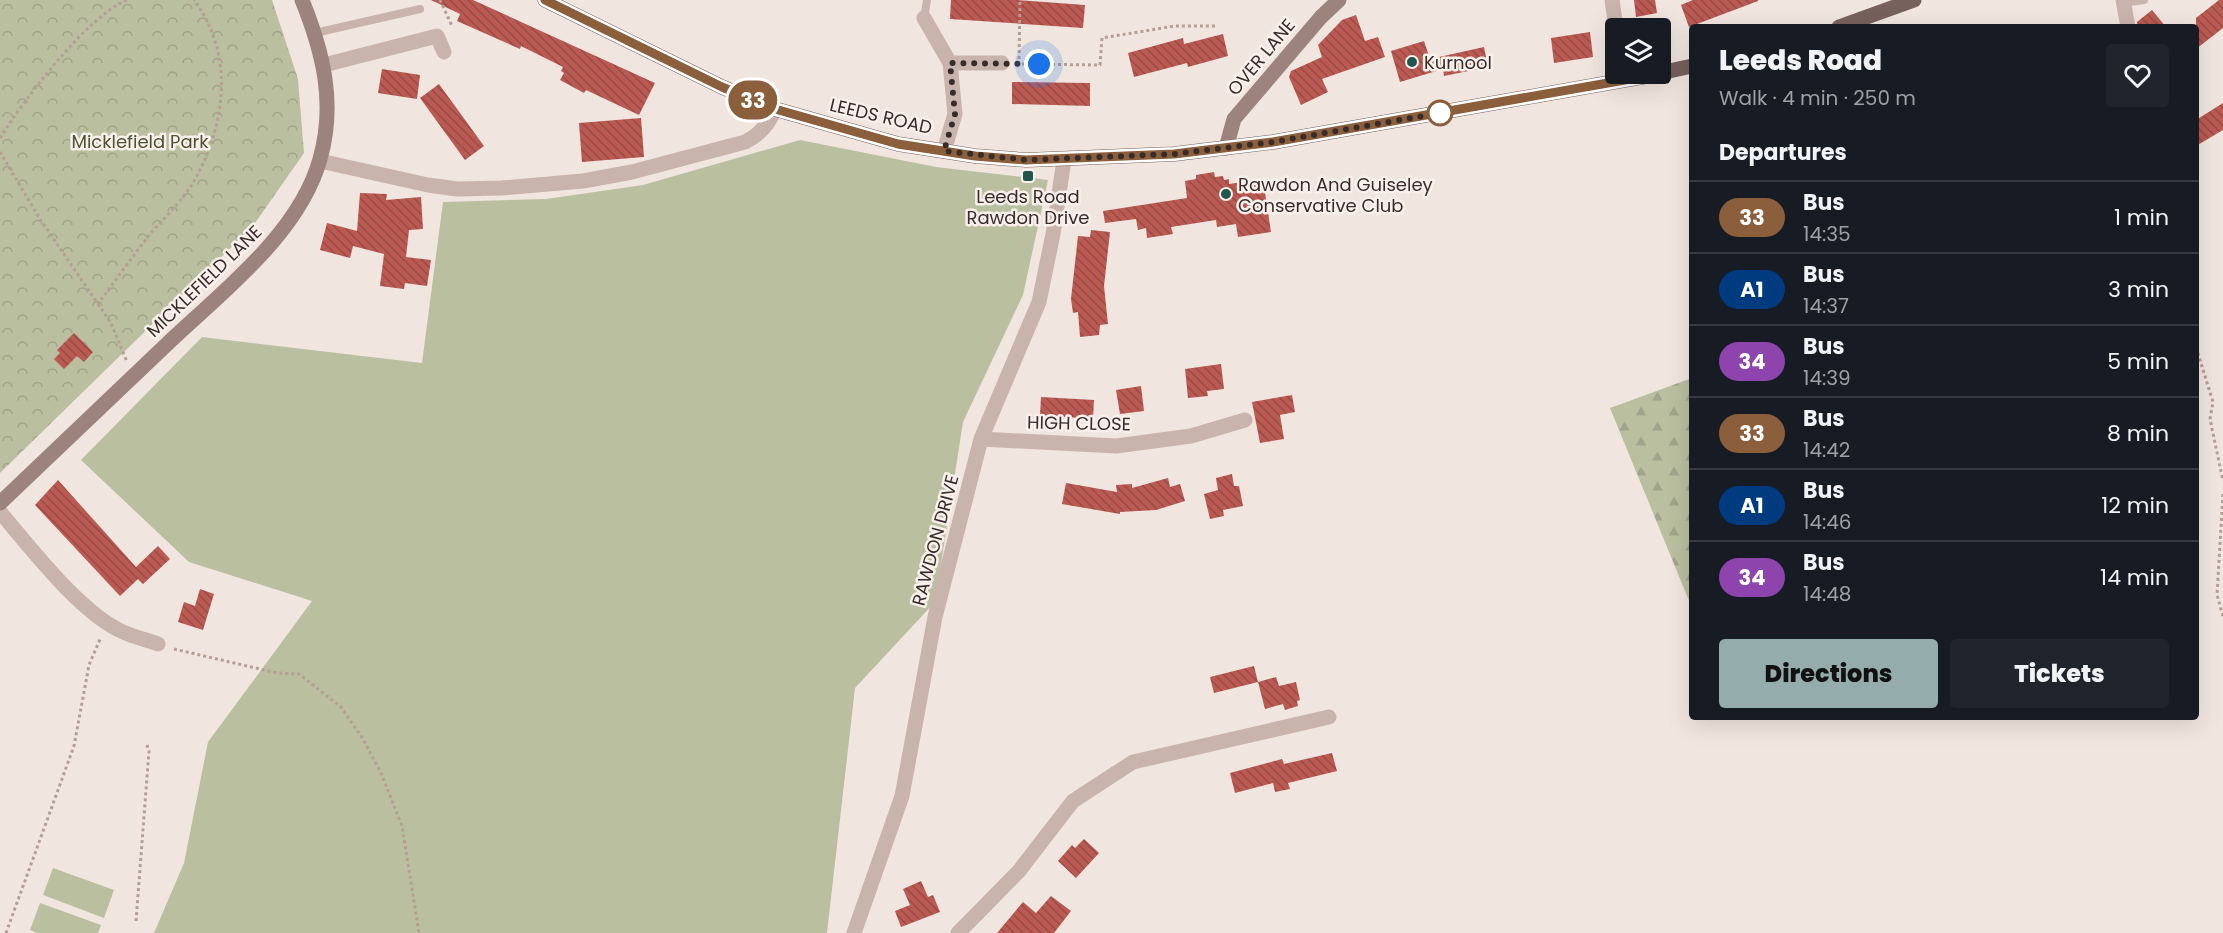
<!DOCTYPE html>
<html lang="en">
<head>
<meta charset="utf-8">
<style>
	body { margin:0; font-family:Poppins,sans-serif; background:#20242c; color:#f1f3f6; height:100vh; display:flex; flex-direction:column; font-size:22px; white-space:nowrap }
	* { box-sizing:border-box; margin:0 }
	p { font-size:20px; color:#9ea1a6 }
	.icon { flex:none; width:33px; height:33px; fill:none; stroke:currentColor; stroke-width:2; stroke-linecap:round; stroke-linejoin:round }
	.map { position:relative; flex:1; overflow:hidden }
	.sheet { position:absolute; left:1689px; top:24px; width:510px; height:696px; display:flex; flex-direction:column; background:#171b24; border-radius:6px; box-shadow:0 6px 24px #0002 }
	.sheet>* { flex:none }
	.badge { padding:0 12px; border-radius:20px; font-size:21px; line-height:39px }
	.tools { position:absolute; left:1605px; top:18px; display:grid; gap:12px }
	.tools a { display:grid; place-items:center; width:66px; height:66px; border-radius:6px; background:#171b24; box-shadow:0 6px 24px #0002; font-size:30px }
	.you { position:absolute; width:30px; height:30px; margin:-15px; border:4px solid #fff; border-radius:50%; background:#1a73e8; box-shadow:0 0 0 9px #1a73e833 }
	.map>.badge { position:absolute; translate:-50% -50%; box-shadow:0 0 0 3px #fff }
	h2 { padding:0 30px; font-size:22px; line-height:54px }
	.round { display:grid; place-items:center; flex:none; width:63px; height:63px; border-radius:6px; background:#20242c }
	.overview { display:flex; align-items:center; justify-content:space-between; height:102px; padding:0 30px }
	h1 { font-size:28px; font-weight:800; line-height:45px }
	.cta { display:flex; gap:12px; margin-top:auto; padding:12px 30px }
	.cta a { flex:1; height:69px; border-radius:6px; background:#94acab; color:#111; font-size:24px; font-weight:800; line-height:69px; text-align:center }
	.cta a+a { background:#20242c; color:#f1f3f6 }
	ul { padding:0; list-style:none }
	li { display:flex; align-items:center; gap:18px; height:72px; padding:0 30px; border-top:2px solid #363941 }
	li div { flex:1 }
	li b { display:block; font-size:22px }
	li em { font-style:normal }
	li .badge { min-width:66px; font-weight:700; text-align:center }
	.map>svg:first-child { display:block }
	.green { fill:#babfa0 }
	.forest { fill:url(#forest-firs) }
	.park { fill:url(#park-crowns) }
	.building { fill:url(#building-back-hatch) }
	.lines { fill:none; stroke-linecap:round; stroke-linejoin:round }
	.path { stroke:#b49e96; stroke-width:3; stroke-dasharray:3 3; stroke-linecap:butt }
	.lane { stroke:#c8b4ac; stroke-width:8 }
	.street { stroke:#c8b4ac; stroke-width:15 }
	.secondary { stroke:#9c837e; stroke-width:15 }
	.primary { stroke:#77615d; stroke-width:15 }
	.line-casing { stroke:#fff; stroke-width:14 }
	.line { stroke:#8b5e3c; stroke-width:9 }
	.walk { stroke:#372c2a; stroke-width:6; stroke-dasharray:0 10.8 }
	.poi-dot { fill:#23554f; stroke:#f9f0ec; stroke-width:2 }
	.stop-dot { fill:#fff; stroke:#8b5e3c; stroke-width:3 }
	.labels { text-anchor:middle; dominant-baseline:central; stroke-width:5; stroke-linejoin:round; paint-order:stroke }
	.street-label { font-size:18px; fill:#372c2a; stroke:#f9f0ec }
	.poi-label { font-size:18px; fill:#372c2a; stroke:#f9f0ec; text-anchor:start }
	.park-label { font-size:18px; fill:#4c5330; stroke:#f9f0ec }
</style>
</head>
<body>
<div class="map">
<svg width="2223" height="933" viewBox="0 0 2223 933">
	<defs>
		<pattern id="forest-firs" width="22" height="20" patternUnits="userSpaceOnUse" patternTransform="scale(1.5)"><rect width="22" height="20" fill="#babfa0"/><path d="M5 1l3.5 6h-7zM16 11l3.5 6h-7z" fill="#a0a48a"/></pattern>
		<pattern id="park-crowns" width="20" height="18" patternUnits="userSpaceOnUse" patternTransform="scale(1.5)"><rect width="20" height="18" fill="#babfa0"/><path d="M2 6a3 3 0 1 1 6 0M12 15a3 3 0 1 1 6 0" fill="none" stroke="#a0a48a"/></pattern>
		<pattern id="building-back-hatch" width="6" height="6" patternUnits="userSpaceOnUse" patternTransform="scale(1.5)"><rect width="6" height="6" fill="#bb5a53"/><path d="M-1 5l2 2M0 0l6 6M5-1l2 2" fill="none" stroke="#994b45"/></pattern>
	</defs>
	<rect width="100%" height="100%" fill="#f1e6df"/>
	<path class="green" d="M 800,140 L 936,167 L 1048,180 L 1023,295 L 963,422 L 935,602 L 855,688 L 827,933 L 154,933 L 184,863 L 208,742 L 312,601 L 189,562 L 81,460 L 202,337 L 422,363 L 443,202 L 546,199 L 643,185 Z
		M 53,868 L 114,890 L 104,918 L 43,895 Z
		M 40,903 L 101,925 L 98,933 L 37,933 L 30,930 Z"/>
	<path class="forest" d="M 1692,378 L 1692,608 L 1610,408 Z"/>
	<path class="park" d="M 0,0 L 272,0 L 298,79 L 304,153 L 253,226 L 0,473 Z"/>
	<path class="building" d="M 431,0 L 473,0 L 655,83 L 639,115 L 586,90 L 584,93 L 560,80 L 564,73 L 561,71 L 563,67 L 521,46 L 520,49 L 457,21 L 460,14 Z
		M 951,0 L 1017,0 L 1085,5 L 1083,28 L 950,19 Z
		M 1634,0 L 1655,0 L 1657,13 L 1636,17 Z
		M 1693,0 L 1758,0 L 1758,1 L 1689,27 L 1681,5 Z
		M 2219,0 L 2223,0 L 2223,28 L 2196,49 L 2196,18 Z
		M 2152,10 L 2166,27 L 2138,27 L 2137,22 Z
		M 1356,15 L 1365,41 L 1378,37 L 1385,57 L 1322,79 L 1328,92 L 1301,105 L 1289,77 L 1291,71 L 1322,57 L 1318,45 L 1342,20 Z
		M 1590,32 L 1593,57 L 1554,63 L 1551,38 Z
		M 1223,34 L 1228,56 L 1188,67 L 1187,63 L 1134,77 L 1128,53 L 1183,38 L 1184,44 Z
		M 1424,41 L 1430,59 L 1484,47 L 1488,67 L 1444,76 L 1443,69 L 1400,82 L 1391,51 Z
		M 382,69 L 420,75 L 417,99 L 378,93 Z
		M 1012,82 L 1090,83 L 1090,106 L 1012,104 Z
		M 439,84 L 484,146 L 465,160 L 420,98 Z
		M 2223,103 L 2223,130 L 2196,146 L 2196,120 Z
		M 641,118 L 644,157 L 582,162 L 579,123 Z
		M 1214,172 L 1215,177 L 1223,176 L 1224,180 L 1229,179 L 1229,184 L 1263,179 L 1271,232 L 1238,237 L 1236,224 L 1217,227 L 1216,220 L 1171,227 L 1173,234 L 1147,238 L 1146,228 L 1138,230 L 1136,219 L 1105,223 L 1103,211 L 1187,198 L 1185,181 L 1196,179 L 1196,175 Z
		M 360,193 L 387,194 L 386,200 L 421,197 L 423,229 L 409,230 L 406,257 L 431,260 L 427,286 L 405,283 L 404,289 L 380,286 L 384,254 L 353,246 L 350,258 L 320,250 L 327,223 L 357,231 Z
		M 1091,230 L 1110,232 L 1104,286 L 1108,324 L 1100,325 L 1099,335 L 1080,337 L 1078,312 L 1073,313 L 1071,299 L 1078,236 L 1090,237 Z
		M 74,333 L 93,352 L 84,362 L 77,356 L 64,369 L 54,359 L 60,353 L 57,350 Z
		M 1221,364 L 1224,389 L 1207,391 L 1208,396 L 1188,398 L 1185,369 Z
		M 1141,386 L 1144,411 L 1120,414 L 1116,390 Z
		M 1292,395 L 1295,412 L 1280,415 L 1284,439 L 1260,443 L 1252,402 Z
		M 1041,397 L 1094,400 L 1093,419 L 1040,415 Z
		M 1232,474 L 1234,486 L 1239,486 L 1243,506 L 1223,510 L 1224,516 L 1210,519 L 1204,494 L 1218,490 L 1216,478 Z
		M 1168,478 L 1170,487 L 1180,484 L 1185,501 L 1156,510 L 1120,512 L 1120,514 L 1062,504 L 1066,483 L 1117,492 L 1116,485 L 1132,484 L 1132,488 Z
		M 58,480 L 136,567 L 158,546 L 170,559 L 143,584 L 138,579 L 120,596 L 35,505 Z
		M 200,589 L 214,594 L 203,630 L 178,622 L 184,602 L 195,606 Z
		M 1254,666 L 1258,682 L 1214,693 L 1210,677 Z
		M 1276,677 L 1279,686 L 1296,682 L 1300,700 L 1297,701 L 1298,706 L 1285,710 L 1283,704 L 1265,709 L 1258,682 Z
		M 1332,753 L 1337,771 L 1288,783 L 1290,789 L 1275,792 L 1273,783 L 1235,793 L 1230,773 L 1282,759 L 1284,764 Z
		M 1084,839 L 1099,853 L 1076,878 L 1058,861 L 1072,845 L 1075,848 Z
		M 921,881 L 928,897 L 933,895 L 940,912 L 901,927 L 895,911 L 910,905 L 903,889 Z
		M 1051,896 L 1071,911 L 1054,933 L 997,933 L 1023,902 L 1036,913 Z"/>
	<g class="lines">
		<path class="path" d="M 440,0 L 452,26
			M 1019,59 L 1020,0
			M 1016,64 L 1100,65 L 1102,38 L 1175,26 L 1217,26
			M 0,138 C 23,101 87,16 127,0
			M 0,152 L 40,219 L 98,304 C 115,281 132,257 150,234 C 165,217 183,200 194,181 C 226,124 235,55 194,0
			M 98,304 L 111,323 L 127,362
			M 2196,347 L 2213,402 L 2210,419 L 2223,481
			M 2223,494 L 2217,595 L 2223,616
			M 174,649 L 277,673 L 299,674 L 341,707 L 363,739 L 381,773 L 402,826 L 419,933
			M 136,921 L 149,751 L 147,745
			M 6,933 L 74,746 L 89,665 L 101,637"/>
		<path class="lane" d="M 2123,3 L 2144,0
			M 924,18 L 927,0
			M 315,33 L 420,9"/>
		<path class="street" d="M 1612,0 L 1616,28
			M 2123,0 L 2128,27
			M 924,18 L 950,63 L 955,114 L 944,151
			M 950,63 L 1002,63
			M 324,65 L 437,36 L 444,52
			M 320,161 L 428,185 L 457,189 L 502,188 L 583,181 L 632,172 L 745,142 C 760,135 769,124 775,109
			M 981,439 L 1116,446 L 1191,436 L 1245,420
			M 0,512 C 31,548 80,613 123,632 C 134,637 147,640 158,644
			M 854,933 L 902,796 L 935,617 L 981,439 L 1039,302 L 1053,234 L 1064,160
			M 958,933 L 1019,871 L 1073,801 L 1133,762 L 1329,717"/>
		<path class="secondary" d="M 1226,148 L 1234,119 L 1321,17 L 1339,0
			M 0,503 C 55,450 110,398 165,346 C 220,293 299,235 320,159 C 336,103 323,52 302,0"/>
		<path class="primary" d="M 545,0 L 722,87 L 775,109 L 898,144 L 975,156 L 1026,160 L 1174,154 L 1273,142 L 1659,74
			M 1839,27 L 1914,0
			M 1660,73 L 1692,66"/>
	</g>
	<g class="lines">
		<g class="line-casing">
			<path id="line" d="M 545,0 L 722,87 L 775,109 L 898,144 L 975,156 L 1026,160 L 1174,154 L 1273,142 L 1659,74"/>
		</g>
		<use href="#line" class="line"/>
		<path class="walk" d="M 1039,64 L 950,63 L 955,114 L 944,151 L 1026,160 L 1174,154 L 1273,142 L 1440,113"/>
	</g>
	<g class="poi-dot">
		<circle cx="1412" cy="62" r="6"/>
		<rect x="1022" y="170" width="12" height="12" rx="3"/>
		<circle cx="1226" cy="194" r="6"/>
	</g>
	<circle class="stop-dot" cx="1440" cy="113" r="12"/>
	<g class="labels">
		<g class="street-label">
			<text transform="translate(1261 57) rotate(-50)">OVER LANE</text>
			<text transform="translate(881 116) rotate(13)">LEEDS ROAD</text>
			<text transform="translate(204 281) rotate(-44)">MICKLEFIELD LANE</text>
			<text transform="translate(1079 423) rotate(1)">HIGH CLOSE</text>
			<text transform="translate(935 540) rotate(-75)">RAWDON DRIVE</text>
		</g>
		<g class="poi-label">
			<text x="1424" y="62">Kurnool</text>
			<text x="1238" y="184">Rawdon And Guiseley<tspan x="1238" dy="21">Conservative Club</tspan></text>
			<text x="1028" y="196" text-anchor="middle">Leeds Road<tspan x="1028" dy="21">Rawdon Drive</tspan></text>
		</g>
		<g class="park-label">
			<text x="140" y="141">Micklefield Park</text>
		</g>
	</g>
</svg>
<div class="tools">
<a><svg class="icon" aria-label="layers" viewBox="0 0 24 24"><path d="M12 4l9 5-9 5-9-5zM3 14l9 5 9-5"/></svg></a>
</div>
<div class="you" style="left:1039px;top:64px"></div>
<b class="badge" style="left:753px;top:100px;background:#8b5e3c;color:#fff">33</b>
<section class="sheet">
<div class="overview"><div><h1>Leeds Road</h1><p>Walk · 4 min · 250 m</p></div><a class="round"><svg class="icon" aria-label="heart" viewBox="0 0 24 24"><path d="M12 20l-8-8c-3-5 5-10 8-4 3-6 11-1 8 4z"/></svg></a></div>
<h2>Departures</h2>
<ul>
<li><span class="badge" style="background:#8b5e3c;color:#fff">33</span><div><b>Bus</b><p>14:35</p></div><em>1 min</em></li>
<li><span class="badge" style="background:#003b80;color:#fff">A1</span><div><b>Bus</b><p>14:37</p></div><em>3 min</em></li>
<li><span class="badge" style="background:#8e44ad;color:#fff">34</span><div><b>Bus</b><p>14:39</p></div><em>5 min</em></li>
<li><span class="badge" style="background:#8b5e3c;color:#fff">33</span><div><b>Bus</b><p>14:42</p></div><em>8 min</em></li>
<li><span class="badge" style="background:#003b80;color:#fff">A1</span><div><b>Bus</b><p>14:46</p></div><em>12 min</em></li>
<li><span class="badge" style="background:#8e44ad;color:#fff">34</span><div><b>Bus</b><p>14:48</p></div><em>14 min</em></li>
</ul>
<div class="cta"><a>Directions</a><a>Tickets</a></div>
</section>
</div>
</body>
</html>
